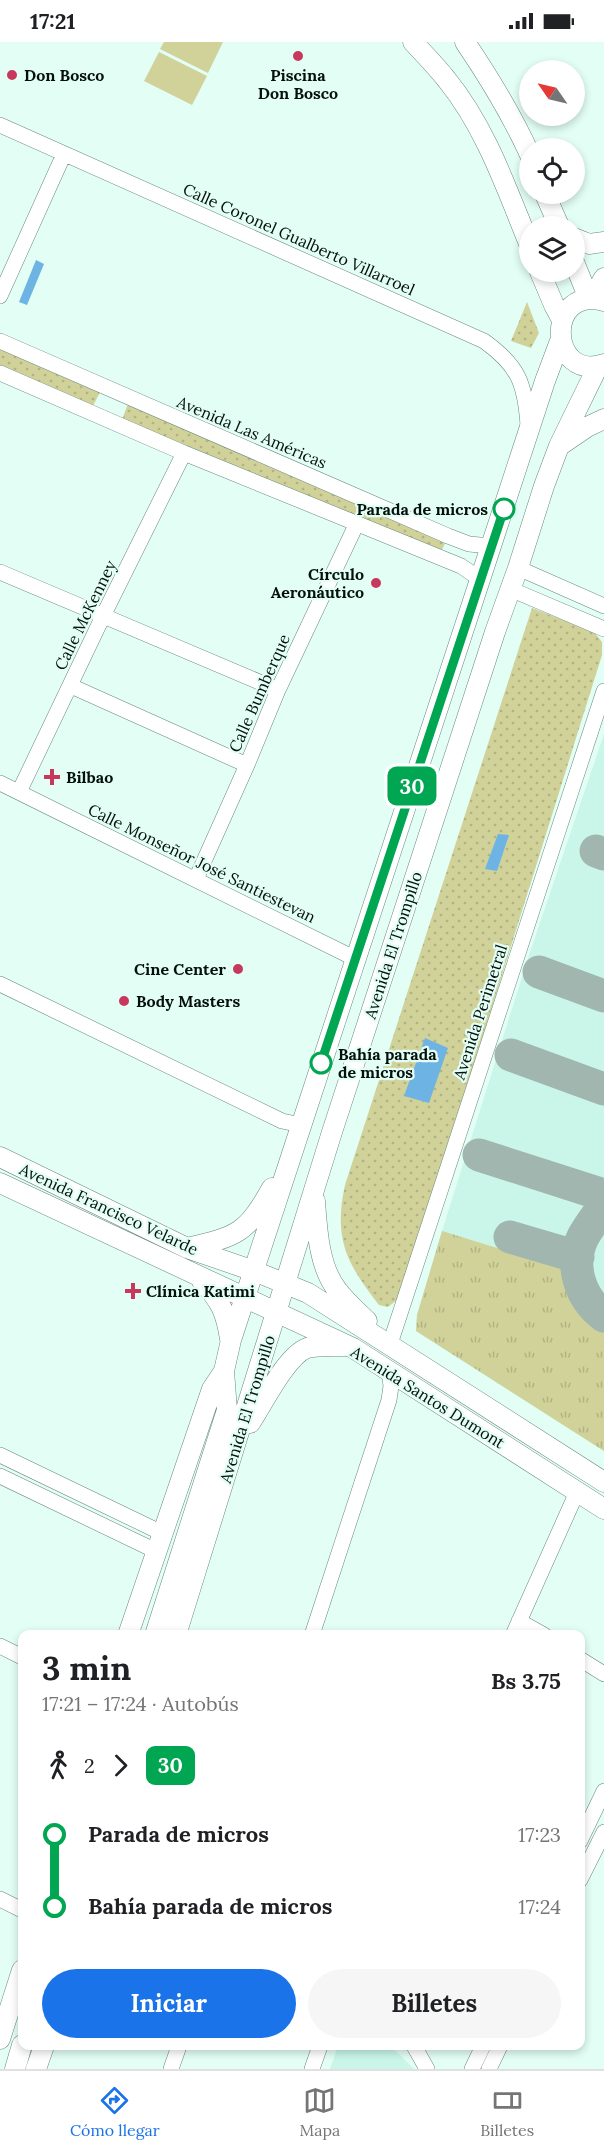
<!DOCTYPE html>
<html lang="es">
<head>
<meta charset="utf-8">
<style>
	body { margin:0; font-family:Lora,serif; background:#f6f6f6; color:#202124; height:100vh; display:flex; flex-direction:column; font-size:22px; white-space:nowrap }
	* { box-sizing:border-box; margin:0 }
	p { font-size:20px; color:#757577 }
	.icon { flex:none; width:33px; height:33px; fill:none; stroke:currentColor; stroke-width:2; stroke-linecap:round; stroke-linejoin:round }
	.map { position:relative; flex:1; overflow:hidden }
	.details { position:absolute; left:18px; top:1588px; width:567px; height:420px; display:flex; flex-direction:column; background:#fff; border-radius:12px; box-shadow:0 3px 9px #0003 }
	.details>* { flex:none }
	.badge { padding:0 12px; border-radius:9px; font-size:21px; line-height:39px }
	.needle { width:39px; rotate:304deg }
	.fabs { position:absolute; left:519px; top:18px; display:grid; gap:12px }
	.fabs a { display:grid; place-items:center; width:66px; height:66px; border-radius:50%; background:#fff; box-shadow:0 3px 9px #0003; font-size:30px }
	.map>.badge { position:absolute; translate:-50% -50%; box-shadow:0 0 0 3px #fff }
	.legs { display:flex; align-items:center; gap:9px; height:66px; padding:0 24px; font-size:20px }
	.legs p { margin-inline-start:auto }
	.summary { display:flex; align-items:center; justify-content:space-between; height:102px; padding:0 24px }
	h1 { font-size:33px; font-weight:700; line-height:45px }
	.primary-button { display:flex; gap:12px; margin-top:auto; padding:12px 24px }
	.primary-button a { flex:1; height:69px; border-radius:36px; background:#1a73e8; color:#fff; font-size:24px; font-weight:700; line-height:69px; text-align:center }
	.primary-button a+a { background:#f6f6f6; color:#202124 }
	ul { padding:0 24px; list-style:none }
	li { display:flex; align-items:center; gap:21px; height:72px; font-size:22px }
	li i { display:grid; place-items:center; width:9px; height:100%; margin:0 8px; background:currentColor }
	li i::after { content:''; width:15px; height:15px; margin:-8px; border:4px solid; border-radius:50%; background:#fff }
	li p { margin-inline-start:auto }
	li:first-child i { background:linear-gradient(#0000 50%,currentColor 0) }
	li:last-child i { background:linear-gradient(currentColor 50%,#0000 0) }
	.status { display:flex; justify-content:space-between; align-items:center; height:42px; padding:0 30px; background:#fff; direction:ltr }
	.status svg { height:16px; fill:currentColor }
	.tabs { display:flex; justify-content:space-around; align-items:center; height:84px; border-top:2px solid #e0e0e0; background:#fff; font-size:16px; color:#757577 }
	.tabs a { display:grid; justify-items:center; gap:3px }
	.tabs .on { color:#1a73e8 }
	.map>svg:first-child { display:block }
	.built { fill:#c9f6e9 }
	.grass { fill:url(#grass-tufts) }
	.park { fill:url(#park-dots) }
	.pitch { fill:#d1d299 }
	.water { fill:#6db4e5 }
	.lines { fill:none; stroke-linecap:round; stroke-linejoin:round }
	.taxiway { stroke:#a0b6af; stroke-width:33 }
	.minor-casing { stroke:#68897f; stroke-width:16 }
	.major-casing { stroke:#68897f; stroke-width:21 }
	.minor { stroke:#fff; stroke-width:15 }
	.major { stroke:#fff; stroke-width:20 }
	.line-1-casing { stroke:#fff; stroke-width:14 }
	.line-1 { stroke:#00a651; stroke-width:9 }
	.poi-dot { fill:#c8385d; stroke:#e2fef5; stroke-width:2 }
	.stop-1-dot { fill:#fff; stroke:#00a651; stroke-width:3 }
	.labels { text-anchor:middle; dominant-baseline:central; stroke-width:4.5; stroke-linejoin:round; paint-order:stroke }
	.poi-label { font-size:16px; font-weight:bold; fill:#05100d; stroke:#e2fef5; text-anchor:start }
	.street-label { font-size:16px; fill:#05100d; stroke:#e2fef5 }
	.stop-label { font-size:16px; font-weight:bold; fill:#05100d; stroke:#e2fef5; text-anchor:end }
</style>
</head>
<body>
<div class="status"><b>17:21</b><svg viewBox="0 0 49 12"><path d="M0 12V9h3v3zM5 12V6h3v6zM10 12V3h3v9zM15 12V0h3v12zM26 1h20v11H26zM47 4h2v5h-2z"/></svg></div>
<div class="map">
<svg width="604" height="2027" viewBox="0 0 604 2027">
	<defs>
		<pattern id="grass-tufts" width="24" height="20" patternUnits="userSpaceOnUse" patternTransform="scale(1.5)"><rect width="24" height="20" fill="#d1d299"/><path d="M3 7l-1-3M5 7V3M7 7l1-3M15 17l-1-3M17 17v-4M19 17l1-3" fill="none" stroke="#b2b383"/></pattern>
		<pattern id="park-dots" width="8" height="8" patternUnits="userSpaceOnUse" patternTransform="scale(1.5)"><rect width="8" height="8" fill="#d1d299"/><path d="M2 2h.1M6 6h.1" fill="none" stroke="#b2b383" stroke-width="1.8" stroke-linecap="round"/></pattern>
	</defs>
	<rect width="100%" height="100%" fill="#e2fef5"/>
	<path class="built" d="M 604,692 L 604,1409 L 416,1289 L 417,1273 L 442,1189 L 528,916 Z
		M 338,2004 L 386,2004 L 396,2009 L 414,2027 L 330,2027 Z"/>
	<path class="grass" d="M 442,1189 L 549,1222 L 563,1220 C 564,1249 577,1276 604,1290 L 604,1409 L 416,1289 L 417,1273 Z"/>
	<path class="park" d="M 527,260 L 539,291 L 531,306 L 511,299 Z
		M 0,304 L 101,348 L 92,366 L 0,327 Z
		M 129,359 L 447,497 L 440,512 L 122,378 Z
		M 532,566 L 594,590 L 602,600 L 602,613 L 487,981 L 397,1258 L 388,1265 L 379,1263 C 347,1222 333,1197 345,1143 Z"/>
	<path class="pitch" d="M 164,0 L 223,0 L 208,31 L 160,7 Z
		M 159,10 L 207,34 L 192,63 L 144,39 Z"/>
	<path class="water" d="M 36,218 L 44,222 L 27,263 L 19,260 Z
		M 498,792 L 509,793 L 497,829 L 485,827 Z
		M 425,996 L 448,1006 L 429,1061 L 404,1054 Z"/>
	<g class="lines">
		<path class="taxiway" d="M 596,809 L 604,812
			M 539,930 L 604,954
			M 511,1013 L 604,1047
			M 479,1113 L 604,1153
			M 604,1164 C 597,1174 589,1184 583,1195 C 569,1223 580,1256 604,1274
			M 510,1195 L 578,1215"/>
		<g class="minor-casing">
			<path id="minor" d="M 0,83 L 484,299 C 519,324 525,342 528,383
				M 0,254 L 64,112
				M 0,299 L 448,494 L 469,502 L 491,504
				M 0,331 L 184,411 L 461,524 L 480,537
				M 518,526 L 604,564
				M 0,530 L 278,648
				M 510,547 L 604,587
				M 71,644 L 247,723
				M 0,741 L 356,917
				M 19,750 L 104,572 L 184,411
				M 196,837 L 247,723 L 278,648 L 357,481
				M 0,942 L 282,1079 L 301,1083
				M 390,1302 L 604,649
				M 0,1413 L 162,1491
				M 0,1434 L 156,1509
				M 519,1579 L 544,1593
				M 312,1593 L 389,1358 L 391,1344 L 389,1328
				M 513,1593 L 577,1450
				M 0,1604 L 22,1615
				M 580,1617 L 604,1632
				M 580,1799 L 604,1749
				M 580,1838 L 604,1790
				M 0,1857 L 22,1868
				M 414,2004 L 427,2027
				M 171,2027 L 179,2004
				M 312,2027 L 320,2004
				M 472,2027 L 483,2004
				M 489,2027 L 500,2004"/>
		</g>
		<g class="major-casing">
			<path id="major" d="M 413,0 C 424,12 437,25 447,38 C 486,86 507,148 530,204
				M 465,0 C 490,37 512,73 530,113
				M 545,152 L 559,184
				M 574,196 L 589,202 L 604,200
				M 574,220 L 589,257
				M 540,230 L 554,263 L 562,278
				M 592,257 L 604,236
				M 604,259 C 544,243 549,341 604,322
				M 562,402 L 587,385 L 604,377
				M 0,1115 L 187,1206 L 254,1229 L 308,1251 L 604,1440
				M 0,1141 L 353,1306 L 604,1467
				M 315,1159 C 317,1188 319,1226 338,1249 C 346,1260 357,1269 367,1279
				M 187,1206 C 238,1194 246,1192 272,1146
				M 202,1239 C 220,1258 226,1270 230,1297
				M 250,1381 C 263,1362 286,1314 307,1306 C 319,1303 333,1304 345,1304
				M 128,1593 L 212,1347 L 224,1329
				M 155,1593 L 227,1368 L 224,1329 L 231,1298 L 473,559 L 545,339 L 560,299
				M 176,1593 L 332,1090 L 495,590 L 518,526 L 544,444 L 559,404 L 598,324
				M 0,1997 L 22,1928
				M 15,2027 L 22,2003
				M 36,2027 L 44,2004"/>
		</g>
		<use href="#minor" class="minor"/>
		<use href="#major" class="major"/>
	</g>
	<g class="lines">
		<g class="line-1-casing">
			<path id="line-1" d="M 321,1021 L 504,467"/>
		</g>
		<use href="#line-1" class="line-1"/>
	</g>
	<g class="poi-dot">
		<circle cx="298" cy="14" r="6"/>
		<circle cx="12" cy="33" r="6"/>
		<circle cx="376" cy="541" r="6"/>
		<path d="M49 726h6v6h6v6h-6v6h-6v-6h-6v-6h6z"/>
		<circle cx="238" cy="927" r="6"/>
		<circle cx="124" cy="959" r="6"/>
		<path d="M130 1240h6v6h6v6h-6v6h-6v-6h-6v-6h6z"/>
	</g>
	<g class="stop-1-dot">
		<circle cx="504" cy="467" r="10"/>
		<circle cx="321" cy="1021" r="10"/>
	</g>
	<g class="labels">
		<g class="poi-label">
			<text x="24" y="33">Don Bosco</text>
			<text x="298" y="33" text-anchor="middle">Piscina<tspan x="298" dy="18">Don Bosco</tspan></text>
			<text x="364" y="532" text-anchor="end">Círculo<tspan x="364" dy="18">Aeronáutico</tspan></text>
			<text x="66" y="735">Bilbao</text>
			<text x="226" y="927" text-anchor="end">Cine Center</text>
			<text x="136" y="959">Body Masters</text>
			<text x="146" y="1249">Clínica Katimi</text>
		</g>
		<g class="street-label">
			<text transform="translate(299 197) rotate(24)">Calle Coronel Gualberto Villarroel</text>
			<text transform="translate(252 390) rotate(23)">Avenida Las Américas</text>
			<text transform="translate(85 573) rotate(-64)">Calle McKenney</text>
			<text transform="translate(259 651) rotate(-66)">Calle Bumberque</text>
			<text transform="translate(202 821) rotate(26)">Calle Monseñor José Santiestevan</text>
			<text transform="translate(393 903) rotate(-72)">Avenida El Trompillo</text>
			<text transform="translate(480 970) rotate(-72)">Avenida Perimetral</text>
			<text transform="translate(109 1167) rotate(25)">Avenida Francisco Velarde</text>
			<text transform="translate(428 1355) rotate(32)">Avenida Santos Dumont</text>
			<text transform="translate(247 1367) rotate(-73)">Avenida El Trompillo</text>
		</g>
		<g class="stop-label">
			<text x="488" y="467">Parada de micros</text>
			<text x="338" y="1012" text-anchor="start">Bahía parada<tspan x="338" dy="18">de micros</tspan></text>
		</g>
	</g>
</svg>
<div class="fabs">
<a><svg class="needle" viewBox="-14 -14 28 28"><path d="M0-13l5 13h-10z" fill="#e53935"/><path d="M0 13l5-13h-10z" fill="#757577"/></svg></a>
<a><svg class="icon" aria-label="locate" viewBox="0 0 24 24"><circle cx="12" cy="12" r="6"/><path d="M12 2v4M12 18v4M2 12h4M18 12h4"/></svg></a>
<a><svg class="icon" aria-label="layers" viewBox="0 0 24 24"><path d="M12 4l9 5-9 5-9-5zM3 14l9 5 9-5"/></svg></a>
</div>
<b class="badge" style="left:412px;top:744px;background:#00a651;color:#fff">30</b>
<section class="details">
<div class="summary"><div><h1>3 min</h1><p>17:21 – 17:24 · Autobús</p></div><b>Bs 3.75</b></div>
<div class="legs"><svg class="icon" aria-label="walk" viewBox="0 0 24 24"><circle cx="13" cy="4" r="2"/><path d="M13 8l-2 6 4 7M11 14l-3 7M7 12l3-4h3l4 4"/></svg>2<svg class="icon" aria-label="forward" viewBox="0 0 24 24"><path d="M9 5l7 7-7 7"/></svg><b class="badge" style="background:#00a651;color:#fff">30</b></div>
<ul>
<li><i style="color:#00a651"></i><b>Parada de micros</b><p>17:23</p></li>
<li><i style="color:#00a651"></i><b>Bahía parada de micros</b><p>17:24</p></li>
</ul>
<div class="primary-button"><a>Iniciar</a><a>Billetes</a></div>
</section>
</div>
<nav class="tabs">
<a class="on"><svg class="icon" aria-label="directions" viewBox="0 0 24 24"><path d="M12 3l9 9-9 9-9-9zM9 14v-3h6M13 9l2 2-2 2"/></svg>Cómo llegar</a>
<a><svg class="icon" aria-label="map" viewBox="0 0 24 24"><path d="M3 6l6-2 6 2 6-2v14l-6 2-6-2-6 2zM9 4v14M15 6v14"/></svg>Mapa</a>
<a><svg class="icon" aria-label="tickets" viewBox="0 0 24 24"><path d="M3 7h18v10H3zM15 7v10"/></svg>Billetes</a>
</nav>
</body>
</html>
